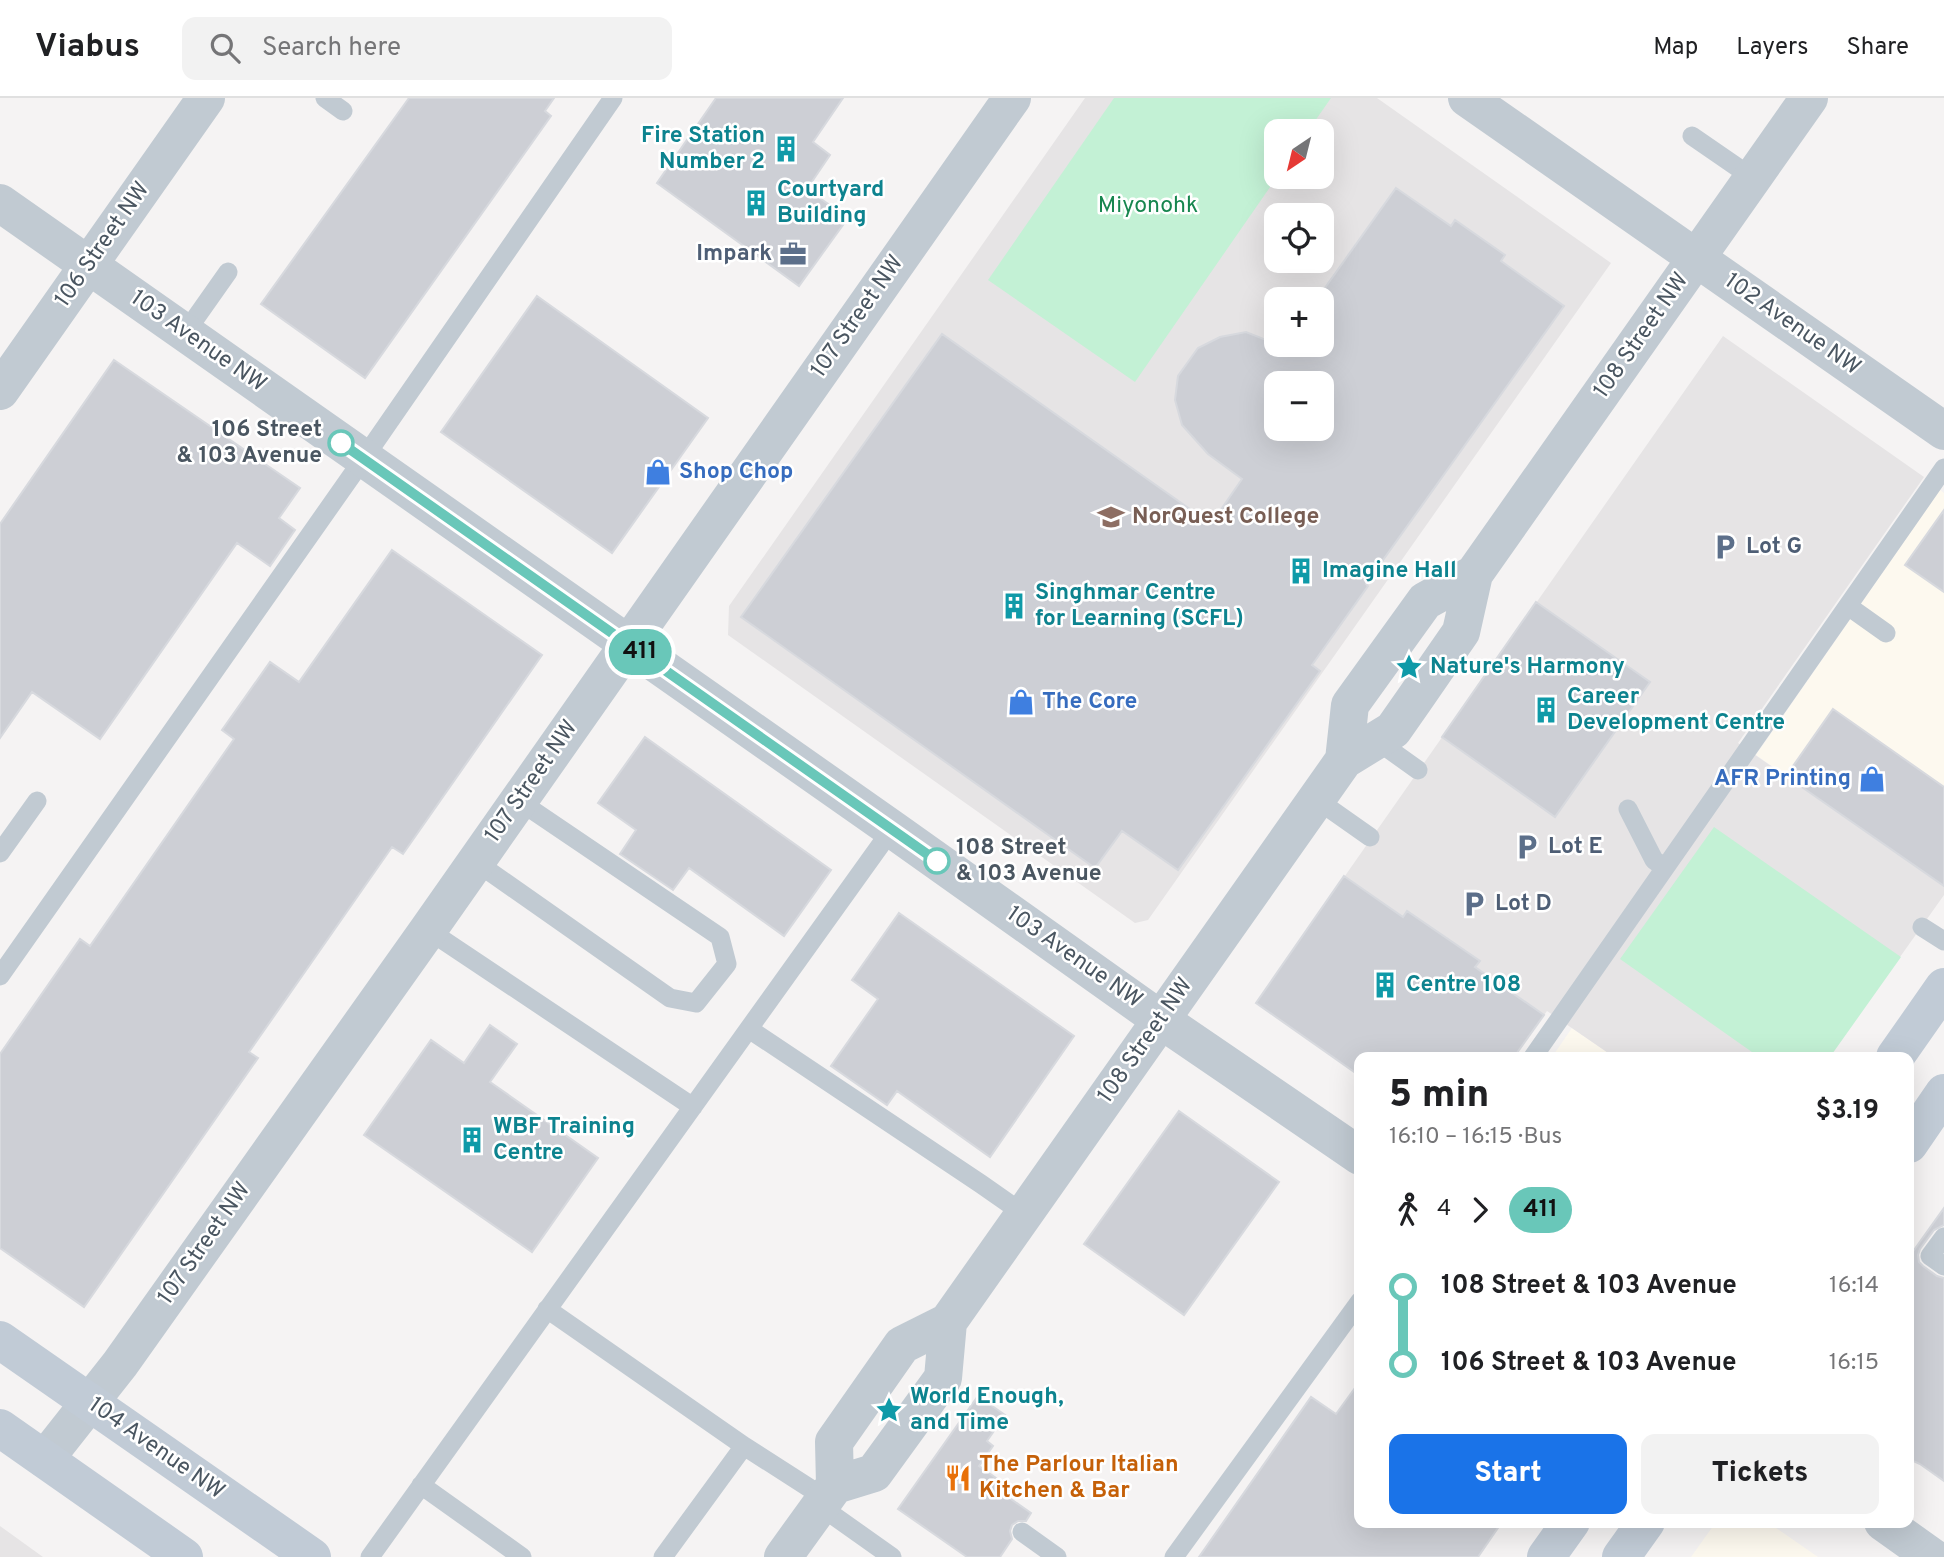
<!DOCTYPE html>
<html lang="en">
<head>
<meta charset="utf-8">
<style>
	body { margin:0; font-family:Overpass,sans-serif; background:#f2f2f2; color:#202124; height:100vh; display:flex; flex-direction:column; font-size:26px; white-space:nowrap }
	* { box-sizing:border-box; margin:0 }
	p { font-size:23px; color:#757577 }
	.icon { flex:none; width:38px; height:38px; fill:none; stroke:currentColor; stroke-width:2; stroke-linecap:round; stroke-linejoin:round }
	.map { position:relative; flex:1; overflow:hidden }
	.drawer { position:absolute; left:1354px; top:954px; width:560px; height:476px; display:flex; flex-direction:column; background:#fff; border-radius:14px; box-shadow:0 7px 28px #0002 }
	.drawer>* { flex:none }
	.badge { padding:0 14px; border-radius:23px; font-size:24px; line-height:46px }
	.needle { width:46px; rotate:215deg }
	.fabs { position:absolute; left:1264px; top:21px; display:grid; gap:14px }
	.fabs a { display:grid; place-items:center; width:70px; height:70px; border-radius:14px; background:#fff; box-shadow:0 7px 28px #0002; font-size:35px }
	.map>.badge { position:absolute; translate:-50% -50%; box-shadow:0 0 0 4px #fff }
	.legs { display:flex; align-items:center; gap:10px; height:77px; padding:0 35px; font-size:23px }
	.legs p { margin-inline-start:auto }
	.summary { display:flex; align-items:center; justify-content:space-between; height:119px; padding:0 35px }
	h1 { font-size:38px; font-weight:800; line-height:52px }
	.cta { display:flex; gap:14px; margin-top:auto; padding:14px 35px }
	.cta a { flex:1; height:80px; border-radius:14px; background:#1a73e8; color:#fff; font-size:28px; font-weight:800; line-height:80px; text-align:center }
	.cta a+a { background:#f2f2f2; color:#202124 }
	ul { padding:0 35px; list-style:none }
	li { display:flex; align-items:center; gap:24px; height:77px; font-size:26px }
	li i { display:grid; place-items:center; width:10px; height:100%; margin:0 9px; background:currentColor }
	li i::after { content:''; width:18px; height:18px; margin:-9px; border:5px solid; border-radius:50%; background:#fff }
	li p { margin-inline-start:auto }
	li:first-child i { background:linear-gradient(#0000 50%,currentColor 0) }
	li:last-child i { background:linear-gradient(currentColor 50%,#0000 0) }
	header { display:flex; align-items:center; gap:42px; box-sizing:border-box; height:98px; padding:0 35px; background:#fff; border-bottom:2px solid #e0e0e0 }
	header strong { font-size:33px }
	nav { display:flex; gap:38px; margin-inline-start:auto; font-size:24px }
	.search { width:490px; height:63px; background:#f2f2f2; display:flex; align-items:center; gap:18px; box-sizing:border-box; padding:0 24px; border-radius:14px; color:#757577; font-size:26px }
	.map>svg:first-child { display:block }
	.commercial { fill:#fdf9ef }
	.education { fill:#e6e4e5; fill-rule:evenodd }
	.green { fill:#c3f1d5 }
	.building { fill:#cdcfd5; stroke:#d7d9de; stroke-width:2; fill-rule:evenodd }
	.lines { fill:none; stroke-linecap:round; stroke-linejoin:round }
	.service { stroke:#c1cad2; stroke-width:19 }
	.minor { stroke:#c1cad2; stroke-width:38 }
	.tertiary { stroke:#c1cad2; stroke-width:38 }
	.secondary { stroke:#c1cbd6; stroke-width:38 }
	.line-1-casing { stroke:#fff; stroke-width:16 }
	.line-1 { stroke:#69c7b9; stroke-width:10 }
	.stop-1-dot { fill:#fff; stroke:#69c7b9; stroke-width:3.5 }
	.labels { text-anchor:middle; dominant-baseline:central; stroke-width:5; stroke-linejoin:round; paint-order:stroke }
	.culture-label { font-size:23px; font-weight:bold; fill:#0d838f; stroke:#fff; text-anchor:start }
	.park-label { font-size:23px; fill:#17864f; stroke:#fff }
	.street-label { font-size:23px; fill:#4a5661; stroke:#fff }
	.service-label { font-size:23px; font-weight:bold; fill:#4e5e75; stroke:#fff; text-anchor:start }
	.stop-label { font-size:23px; font-weight:bold; fill:#4a5661; stroke:#fff; text-anchor:end }
	.shop-label { font-size:23px; font-weight:bold; fill:#366cbe; stroke:#fff; text-anchor:start }
	.education-label { font-size:23px; font-weight:bold; fill:#785e54; stroke:#fff; text-anchor:start }
	.food-label { font-size:23px; font-weight:bold; fill:#c56008; stroke:#fff; text-anchor:start }
</style>
</head>
<body>
<header>
<strong>Viabus</strong>
<div class="search"><svg class="icon" aria-label="search" viewBox="0 0 24 24"><circle cx="10" cy="10" r="6"/><path d="M15 15l6 6"/></svg>Search here</div>
<nav><a>Map</a><a>Layers</a><a>Share</a></nav>
</header>
<div class="map">
<svg width="1944" height="1459" viewBox="0 0 1944 1459">
	<rect width="100%" height="100%" fill="#f5f3f3"/>
	<path class="commercial" d="M 1940,392 L 1944,395 L 1944,788 L 1756,657 Z
		M 1572,930 L 1614,959 L 1552,959 Z
		M 1716,1424 L 1769,1425 L 1818,1459 L 1691,1459 Z"/>
	<path class="education" d="M 1085,0 L 1377,0 L 1611,165 L 1148,822 L 1135,825 L 728,537 L 729,508 ZM 1276,33 L 1321,33 L 1321,79 L 1276,79 ZM 1276,117 L 1321,117 L 1321,163 L 1276,163 ZM 1276,201 L 1321,201 L 1321,247 L 1276,247 ZM 1276,285 L 1321,285 L 1321,331 L 1276,331 Z
		M 1723,238 L 1924,379 L 1738,645 L 1944,788 L 1944,797 L 1829,959 L 1614,959 L 1547,913 L 1514,959 L 1360,959 L 1360,978 L 1256,905 Z
		M 0,1428 L 43,1459 L 0,1459 Z"/>
	<path class="green" d="M 1114,0 L 1331,0 L 1308,33 L 1276,33 L 1277,79 L 1135,284 L 988,182 Z
		M 1714,729 L 1901,859 L 1830,959 L 1759,959 L 1620,861 Z"/>
	<path class="building" d="M 409,0 L 554,0 L 545,13 L 551,18 L 365,280 L 261,206 Z
		M 716,0 L 843,0 L 813,44 L 830,57 L 807,91 L 848,120 L 799,188 L 657,85 Z
		M 1396,90 L 1451,128 L 1455,122 L 1505,157 L 1501,163 L 1564,208 L 1366,486 L 1368,488 L 1312,567 L 1320,573 L 1178,772 L 1122,733 L 1095,770 L 741,519 L 942,236 L 1211,426 L 1242,381 L 1208,356 L 1182,327 L 1175,302 L 1178,278 L 1198,250 L 1220,239 L 1246,234 L 1284,249 L 1285,247 L 1321,247 L 1321,201 L 1317,201 ZM 1276,285 L 1321,285 L 1321,331 L 1276,331 Z
		M 537,198 L 708,320 L 612,455 L 441,334 Z
		M 114,262 L 300,390 L 279,420 L 295,432 L 270,468 L 237,445 L 100,641 L 32,594 L 0,640 L 0,426 Z
		M 1944,412 L 1944,494 L 1905,467 Z
		M 392,452 L 542,557 L 403,756 L 392,749 L 249,954 L 258,960 L 84,1209 L 0,1150 L 0,956 L 80,841 L 90,848 L 234,641 L 222,632 L 270,564 L 299,584 Z
		M 1536,504 L 1650,584 L 1555,719 L 1442,639 Z
		M 1833,611 L 1944,689 L 1944,788 L 1786,678 Z
		M 645,639 L 831,772 L 784,838 L 689,770 L 673,792 L 620,756 L 636,732 L 598,705 Z
		M 1344,778 L 1403,819 L 1407,813 L 1480,863 L 1475,869 L 1544,917 L 1514,959 L 1360,959 L 1360,978 L 1256,905 Z
		M 899,815 L 1074,938 L 990,1059 L 897,993 L 887,1007 L 831,968 L 878,901 L 852,882 Z
		M 490,927 L 517,946 L 490,984 L 598,1060 L 532,1154 L 364,1037 L 431,942 L 464,965 Z
		M 1179,1013 L 1279,1084 L 1184,1217 L 1084,1146 Z
		M 1944,1110 L 1944,1127 L 1934,1132 L 1920,1151 L 1918,1157 L 1919,1164 L 1923,1168 L 1937,1178 L 1944,1180 L 1944,1383 L 1920,1366 L 1909,1361 L 1909,1159 Z
		M 1360,1283 L 1360,1424 L 1502,1424 L 1478,1459 L 1199,1459 L 1311,1299 L 1336,1316 Z
		M 978,1298 L 1005,1317 L 987,1343 L 993,1348 L 979,1368 L 1013,1392 L 1008,1399 L 1031,1415 L 1026,1423 L 1018,1423 L 1012,1427 L 1010,1433 L 1012,1441 L 1000,1459 L 967,1459 L 898,1411 Z"/>
	<g class="lines">
		<path class="service" d="M 325,0 L 343,13
			M 1692,38 L 1753,80
			M 185,235 L 228,174
			M 1848,508 L 1886,535
			M 1376,642 L 1418,672
			M 1316,701 L 1370,739
			M 1628,711 L 1654,762 L 1665,770
			M 0,755 L 37,703
			M 476,764 L 670,900 L 696,905 L 727,866 L 720,839 L 519,703
			M 1922,829 L 1944,843
			M 428,832 L 693,1009
			M 0,878 L 364,360 L 613,0
			M 749,931 L 981,1086 L 1024,1116
			M 1533,959 L 1944,370
			M 1944,1139 L 1930,1158 L 1944,1168
			M 547,1211 L 744,1348
			M 421,1387 L 522,1459
			M 820,1408 L 892,1459
			M 1022,1434 L 1057,1459
			M 370,1459 L 892,731
			M 663,1459 L 744,1348 L 825,1400
			M 1174,1459 L 1360,1203"/>
		<path class="minor" d="M 1467,0 L 1944,333
			M 0,293 L 206,0
			M 1344,662 L 1350,607 L 1425,503 L 1474,476
			M 45,1361 L 120,1266 L 428,832 L 1012,0
			M 835,1387 L 874,1375 L 943,1280 L 948,1224
			M 1883,1424 L 1932,1459
			M 783,1459 L 835,1387 L 834,1344 L 902,1247 L 948,1224 L 1344,662 L 1393,632 L 1414,602 L 1461,534 L 1474,476 L 1809,0"/>
		<path class="tertiary" d="M 0,105 L 892,731 L 1161,922 L 1360,1058"/>
		<path class="secondary" d="M 1895,959 L 1944,889
			M 1909,1046 L 1944,995
			M 0,1242 L 312,1459
			M 0,1330 L 184,1459
			M 1546,1459 L 1571,1424
			M 1621,1459 L 1646,1424"/>
	</g>
	<g class="lines">
		<g class="line-1-casing">
			<path id="line-1" d="M 341,345 L 937,763"/>
		</g>
		<use href="#line-1" class="line-1"/>
	</g>
	<defs>
		<g id="building-bare" transform="scale(2.1)"><path d="M-4-6H4V6H1V3H-1V6H-4ZM-2.5-4.3h1.7v1.8h-1.7ZM.8-4.3h1.7v1.8H.8ZM-2.5-1h1.7V.8h-1.7ZM.8-1h1.7V.8H.8Z" fill="#0f9aa8" stroke="#fff" stroke-width="2.5" paint-order="stroke"/></g>
		<g id="office-bare" transform="scale(2.1)"><path d="M-6-3h4V-5.5h4V-3h4V5H-6ZM-1-4.5V-3h2v-1.5ZM-6 0V1H6V0Z" fill="#5c6f8a" stroke="#fff" stroke-width="2.5" paint-order="stroke"/></g>
		<g id="shop-bare" transform="scale(2.1)"><path d="M-5-2.5h2.3a2.7 3.5 0 0 1 5.4 0H5L5.5 6h-11ZM-1.5-2.5h3a1.5 2.3 0 0 0-3 0Z" fill="#3f7fe0" stroke="#fff" stroke-width="2.5" paint-order="stroke"/></g>
		<g id="university-bare" transform="scale(2.1)"><path d="M0-5L7-2L0 1L-7-2ZM-4 1L0 2.5L4 1V4Q0 6-4 4Z" fill="#8d6e63" stroke="#fff" stroke-width="2.5" paint-order="stroke"/></g>
		<g id="parking-bare" transform="scale(2.1)"><path d="M-3.5-5.5H1a3.5 3.5 0 0 1 0 7H-1V5.5H-3.5ZM-1-3.4V-.6H.8a1.4 1.4 0 0 0 0-2.8Z" fill="#5c6f8a" stroke="#fff" stroke-width="2.5" paint-order="stroke"/></g>
		<g id="sight-bare" transform="scale(2.1)"><path d="M0-6L1.8-2.2L6-1.7L2.9 1.2L3.7 5.4L0 3.3L-3.7 5.4L-2.9 1.2L-6-1.7L-1.8-2.2Z" fill="#0f9aa8" stroke="#fff" stroke-width="2.5" paint-order="stroke"/></g>
		<g id="restaurant-bare" transform="scale(2.1)"><path d="M-5-6h1v4h1v-4h1v4h1v-4h1v5L-1.5 .5V6h-2V.5L-5-1ZM5-6V6H3V1.5H1.5Q1.5-4 5-6Z" fill="#e8710a" stroke="#fff" stroke-width="2.5" paint-order="stroke"/></g>
	</defs>
	<g fill-rule="evenodd">
		<use href="#building-bare" x="786" y="51"/>
		<use href="#building-bare" x="756" y="105"/>
		<use href="#office-bare" x="793" y="156"/>
		<use href="#shop-bare" x="658" y="374"/>
		<use href="#university-bare" x="1111" y="419"/>
		<use href="#parking-bare" x="1725" y="449"/>
		<use href="#building-bare" x="1301" y="473"/>
		<use href="#building-bare" x="1014" y="508"/>
		<use href="#sight-bare" x="1409" y="569"/>
		<use href="#shop-bare" x="1021" y="604"/>
		<use href="#building-bare" x="1546" y="612"/>
		<use href="#shop-bare" x="1872" y="681"/>
		<use href="#parking-bare" x="1527" y="749"/>
		<use href="#parking-bare" x="1474" y="806"/>
		<use href="#building-bare" x="1385" y="887"/>
		<use href="#building-bare" x="472" y="1042"/>
		<use href="#sight-bare" x="889" y="1312"/>
		<use href="#restaurant-bare" x="958" y="1380"/>
	</g>
	<g class="stop-1-dot">
		<circle cx="341" cy="345" r="12"/>
		<circle cx="937" cy="763" r="12"/>
	</g>
	<g class="labels">
		<g class="culture-label">
			<text x="765" y="38" text-anchor="end">Fire Station<tspan x="765" dy="26">Number 2</tspan></text>
			<text x="777" y="92">Courtyard<tspan x="777" dy="26">Building</tspan></text>
			<text x="1322" y="473">Imagine Hall</text>
			<text x="1035" y="495">Singhmar Centre<tspan x="1035" dy="26">for Learning (SCFL)</tspan></text>
			<text x="1430" y="569">Nature's Harmony</text>
			<text x="1567" y="599">Career<tspan x="1567" dy="26">Development Centre</tspan></text>
			<text x="1406" y="887">Centre 108</text>
			<text x="493" y="1029">WBF Training<tspan x="493" dy="26">Centre</tspan></text>
			<text x="910" y="1299">World Enough,<tspan x="910" dy="26">and Time</tspan></text>
		</g>
		<g class="park-label">
			<text x="1148" y="108">Miyonohk</text>
		</g>
		<g class="street-label">
			<text transform="translate(103 147) rotate(-55)">106 Street NW</text>
			<text transform="translate(858 219) rotate(-55)">107 Street NW</text>
			<text transform="translate(1792 227) rotate(35)">102 Avenue NW</text>
			<text transform="translate(1642 238) rotate(-55)">108 Street NW</text>
			<text transform="translate(198 244) rotate(35)">103 Avenue NW</text>
			<text transform="translate(532 684) rotate(-55)">107 Street NW</text>
			<text transform="translate(1074 860) rotate(35)">103 Avenue NW</text>
			<text transform="translate(1146 943) rotate(-55)">108 Street NW</text>
			<text transform="translate(205 1146) rotate(-55)">107 Street NW</text>
			<text transform="translate(156 1351) rotate(35)">104 Avenue NW</text>
		</g>
		<g class="service-label">
			<text x="772" y="156" text-anchor="end">Impark</text>
			<text x="1746" y="449">Lot G</text>
			<text x="1548" y="749">Lot E</text>
			<text x="1495" y="806">Lot D</text>
		</g>
		<g class="stop-label">
			<text x="322" y="332">106 Street<tspan x="322" dy="26">&amp; 103 Avenue</tspan></text>
			<text x="956" y="750" text-anchor="start">108 Street<tspan x="956" dy="26">&amp; 103 Avenue</tspan></text>
		</g>
		<g class="shop-label">
			<text x="679" y="374">Shop Chop</text>
			<text x="1042" y="604">The Core</text>
			<text x="1851" y="681" text-anchor="end">AFR Printing</text>
		</g>
		<g class="education-label">
			<text x="1132" y="419">NorQuest College</text>
		</g>
		<g class="food-label">
			<text x="979" y="1367">The Parlour Italian<tspan x="979" dy="26">Kitchen &amp; Bar</tspan></text>
		</g>
	</g>
</svg>
<div class="fabs">
<a><svg class="needle" viewBox="-14 -14 28 28"><path d="M0-13l5 13h-10z" fill="#e53935"/><path d="M0 13l5-13h-10z" fill="#757577"/></svg></a>
<a><svg class="icon" aria-label="locate" viewBox="0 0 24 24"><circle cx="12" cy="12" r="6"/><path d="M12 2v4M12 18v4M2 12h4M18 12h4"/></svg></a>
<a>+</a>
<a>−</a>
</div>
<b class="badge" style="left:640px;top:554px;background:#69c7b9;color:#111">411</b>
<section class="drawer">
<div class="summary"><div><h1>5 min</h1><p>16:10 – 16:15 · Bus</p></div><b>$3.19</b></div>
<div class="legs"><svg class="icon" aria-label="walk" viewBox="0 0 24 24"><circle cx="13" cy="4" r="2"/><path d="M13 8l-2 6 4 7M11 14l-3 7M7 12l3-4h3l4 4"/></svg>4<svg class="icon" aria-label="forward" viewBox="0 0 24 24"><path d="M9 5l7 7-7 7"/></svg><b class="badge" style="background:#69c7b9;color:#111">411</b></div>
<ul>
<li><i style="color:#69c7b9"></i><b>108 Street &amp; 103 Avenue</b><p>16:14</p></li>
<li><i style="color:#69c7b9"></i><b>106 Street &amp; 103 Avenue</b><p>16:15</p></li>
</ul>
<div class="cta"><a>Start</a><a>Tickets</a></div>
</section>
</div>
</body>
</html>
